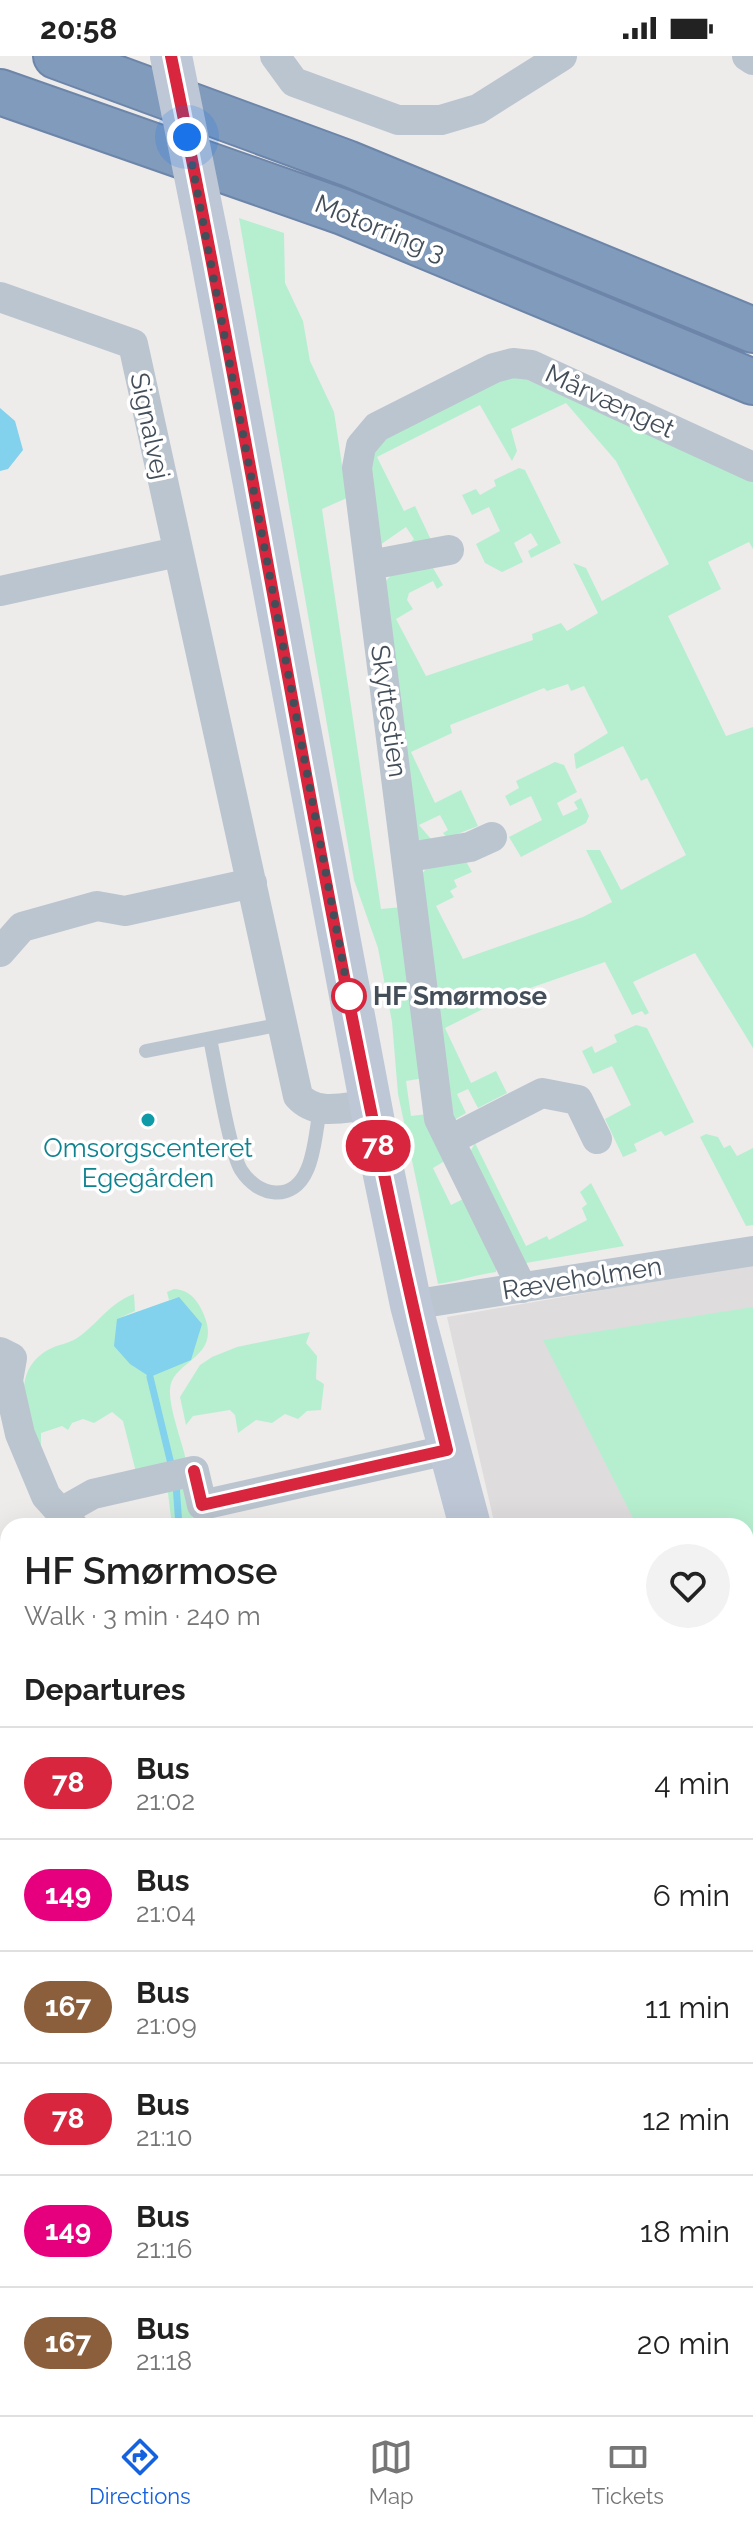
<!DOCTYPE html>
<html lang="en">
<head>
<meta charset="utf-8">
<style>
	body { margin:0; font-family:Raleway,sans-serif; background:#f2f2f2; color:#222; height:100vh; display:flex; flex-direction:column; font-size:30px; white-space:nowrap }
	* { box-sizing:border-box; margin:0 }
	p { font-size:26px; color:#767676 }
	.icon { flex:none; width:44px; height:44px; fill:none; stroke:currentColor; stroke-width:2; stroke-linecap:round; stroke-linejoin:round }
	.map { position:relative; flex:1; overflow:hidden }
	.drawer { position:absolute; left:0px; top:1462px; width:754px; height:898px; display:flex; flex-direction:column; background:#fff; border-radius:24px 24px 0 0; box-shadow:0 8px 32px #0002 }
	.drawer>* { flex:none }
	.badge { padding:0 16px; border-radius:26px; font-size:28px; line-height:52px }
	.you { position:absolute; width:40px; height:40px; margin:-20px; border:6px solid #fff; border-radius:50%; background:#1a73e8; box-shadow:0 0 0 12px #1a73e833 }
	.map>.badge { position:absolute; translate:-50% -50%; box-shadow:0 0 0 4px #fff }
	h2 { padding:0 24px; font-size:30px; line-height:72px }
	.round { display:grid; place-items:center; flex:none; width:84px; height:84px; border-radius:42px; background:#f2f2f2 }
	.headline { display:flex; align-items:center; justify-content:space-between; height:136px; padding:0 24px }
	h1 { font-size:38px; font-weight:600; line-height:60px }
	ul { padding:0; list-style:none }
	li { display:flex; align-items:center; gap:24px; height:112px; padding:0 24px; border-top:2px solid #e0e0e0 }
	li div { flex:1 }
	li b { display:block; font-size:30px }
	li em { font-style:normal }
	li .badge { min-width:88px; font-weight:700; text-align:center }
	.status { display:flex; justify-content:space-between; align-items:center; height:56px; padding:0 40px; background:#fff; direction:ltr }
	.status svg { height:22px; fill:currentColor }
	.tabs { display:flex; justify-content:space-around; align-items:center; height:112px; border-top:2px solid #e0e0e0; background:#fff; font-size:22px; color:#767676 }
	.tabs a { display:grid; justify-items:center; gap:4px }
	.tabs .on { color:#1462e0 }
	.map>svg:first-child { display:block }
	.education { fill:#dfdcdd }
	.green { fill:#b6efcf }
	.water { fill:#82d1ed }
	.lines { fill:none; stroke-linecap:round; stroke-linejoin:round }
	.stream { stroke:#82d1ed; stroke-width:7 }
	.highway-casing { stroke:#6c85a8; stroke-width:48 }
	.lane { stroke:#bbc5cf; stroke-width:14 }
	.street { stroke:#bbc5cf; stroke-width:30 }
	.secondary { stroke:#bdc7d6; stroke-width:42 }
	.highway { stroke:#819bbd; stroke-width:44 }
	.secondary-bridge { stroke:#bdc7d6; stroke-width:42 }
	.line-casing { stroke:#fff; stroke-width:18 }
	.line { stroke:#d7263d; stroke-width:12 }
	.walk { stroke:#434e59; stroke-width:8; stroke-dasharray:0 14.4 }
	.stop-dot { fill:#fff; stroke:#d7263d; stroke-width:4 }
	.culture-dot { fill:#0f9aa8; stroke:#fff; stroke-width:3 }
	.labels { text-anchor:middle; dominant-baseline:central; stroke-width:7; stroke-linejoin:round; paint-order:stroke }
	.street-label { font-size:26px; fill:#434e59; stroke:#fff }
	.stop-label { font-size:26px; font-weight:bold; fill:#434e59; stroke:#fff; text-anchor:start }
	.culture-label { font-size:26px; fill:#0d838f; stroke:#fff }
</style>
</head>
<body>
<div class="status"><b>20:58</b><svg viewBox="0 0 49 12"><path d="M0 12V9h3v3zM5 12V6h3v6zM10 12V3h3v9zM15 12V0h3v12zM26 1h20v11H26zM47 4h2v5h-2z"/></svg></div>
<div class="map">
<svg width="753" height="2359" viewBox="0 0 753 2359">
	<rect width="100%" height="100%" fill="#eeebeb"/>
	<path class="education" d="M 753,1208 L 753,2103 L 746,2089 L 746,1470 L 495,1470 L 447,1261 Z"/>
	<path class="green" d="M 239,162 L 284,177 L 285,227 L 303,265 L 310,305 L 334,356 L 347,442 L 322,453 L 381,853 L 402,851 L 424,1022 L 406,1025 L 411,1060 L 428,1058 L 448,1103 L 433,1112 L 451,1149 L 467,1141 L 497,1207 L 496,1216 C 475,1219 459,1225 438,1228 L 398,1038 L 392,966 L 378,892 L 354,824 Z
		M 511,320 L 525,323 L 753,424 L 753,493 L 749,486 L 708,506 L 721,533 L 668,560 L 726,680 L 753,671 L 753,992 L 695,897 L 633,926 L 649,957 L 645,959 L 642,955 L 632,959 L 605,906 L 513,938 L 445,972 L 471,1027 L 496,1015 L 507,1037 L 478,1052 L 468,1033 L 457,1038 L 466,1057 L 454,1064 L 421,819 L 430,808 L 464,802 L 472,816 L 454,824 L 457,831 L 450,835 L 454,841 L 436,850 L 463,903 L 583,861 L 612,846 L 586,794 L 600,794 L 621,834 L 686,799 L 647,722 L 641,725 L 623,690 L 576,713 L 574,698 L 608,677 L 584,630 L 571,635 L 568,628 L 547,635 L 544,632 L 450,669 L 452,677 L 411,696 L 435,747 L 461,734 L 478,770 L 447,782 L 443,777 L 448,774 L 440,759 L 419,769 L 431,783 L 428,789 L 416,782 L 385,526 L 393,517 L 433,512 L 443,529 L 437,533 L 433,525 L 409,537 L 407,544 L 413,553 L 396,563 L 426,620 L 533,584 L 532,578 L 561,567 L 567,575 L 598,557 L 573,507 L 586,512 L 602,545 L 669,508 L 616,405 L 566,347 L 511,373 L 517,395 L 512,405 L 480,349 L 377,401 L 404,455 L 415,450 L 432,486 L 410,487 L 414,483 L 406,471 L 380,489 L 370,405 L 385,379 Z
		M 519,412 L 525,414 L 561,487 L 531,502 L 528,495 L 538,489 L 531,477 L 514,487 L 523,506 L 502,516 L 485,507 L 476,488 L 500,475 L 489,451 L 472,459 L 462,439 L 476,433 L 480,439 L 496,430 L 494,424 Z
		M 555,706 L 564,709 L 577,736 L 557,747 L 563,760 L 578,753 L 574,746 L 581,742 L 589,760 L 586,767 L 521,801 L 509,781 L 542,764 L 531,740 L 510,750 L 505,740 L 519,732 L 516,725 Z
		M 636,969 L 647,972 L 694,1066 L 665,1080 L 661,1075 L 634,1088 L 637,1095 L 623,1101 L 605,1063 L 631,1049 L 612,1010 L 593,1018 L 582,995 L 592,990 L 595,997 L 617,986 L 614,979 Z
		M 706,1078 L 718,1081 L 724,1092 L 730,1089 L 737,1100 L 753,1092 L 753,1169 L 746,1170 L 700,1081 Z
		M 475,1087 L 526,1190 L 547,1180 L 549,1184 L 587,1164 L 582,1152 L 587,1148 L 580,1136 L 591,1127 L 624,1190 L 526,1207 L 470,1096 Z
		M 174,1233 C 186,1234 193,1239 199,1249 C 230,1303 171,1302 170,1334 C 169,1353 183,1388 187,1408 L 137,1420 L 123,1365 L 112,1356 L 94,1367 L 83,1363 L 72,1367 L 68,1374 L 62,1370 L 41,1377 L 41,1389 L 34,1392 C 27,1358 10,1318 46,1295 C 57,1288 70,1288 80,1280 C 100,1265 110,1247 134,1238 L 135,1255 L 117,1263 L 179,1241 L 169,1244 L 167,1236 Z
		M 753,1251 L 753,1657 L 746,1661 L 746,1470 L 637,1470 L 543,1284 Z
		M 310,1276 L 306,1287 L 317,1300 L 316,1323 L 324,1328 L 321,1354 L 307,1355 L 298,1363 L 285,1358 L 272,1367 L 256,1364 L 238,1377 L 235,1359 L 230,1354 L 193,1360 L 186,1369 L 180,1341 L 200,1309 L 212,1301 L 237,1291 Z
		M 189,1424 L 197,1470 L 172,1470 L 167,1429 Z
		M 0,1520 L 8,1540 L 8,1790 L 0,1812 Z
		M 8,1948 L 8,2352 L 24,2352 L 15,2359 L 0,2359 L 0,1950 Z"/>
	<path class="water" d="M 0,352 L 15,365 L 23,394 L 8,413 L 0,415 Z
		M 179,1241 L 202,1268 L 191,1304 L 150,1321 L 130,1308 L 114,1290 L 117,1263 Z
		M 8,1790 L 8,1948 L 0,1949 L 0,1812 Z"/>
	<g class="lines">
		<path class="stream" d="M 150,1321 L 172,1412
			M 176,1428 L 179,1470"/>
		<g class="highway-casing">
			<path id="highway" d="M 56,0 L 347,107 L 753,274
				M 0,36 L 343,156 L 753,326"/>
		</g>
		<path class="lane" d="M 210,983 C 216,1010 229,1094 241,1114 C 258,1141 293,1147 307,1114 C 315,1097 316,1073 320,1054
			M 146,995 L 282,968
			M 746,1734 L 753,1731
			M 0,2011 L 8,2008
			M 0,2310 L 8,2308"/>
		<path class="street" d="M 275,0 L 294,26 L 398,64 L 441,64 L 478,53 L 562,0
			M 747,0 L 753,4
			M 0,241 L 133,288 L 298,1040 C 317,1061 344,1051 370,1049
			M 370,509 L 449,494
			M 0,535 L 177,496
			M 409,801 L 470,791 L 492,781
			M 0,896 L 22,871 L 97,850 L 125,855 L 252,827
			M 450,1084 L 542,1037 L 578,1044 L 597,1083
			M 522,1232 L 439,1063 L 357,412 L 361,390 L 377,371 L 494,312 L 513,307 L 531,309 L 753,411
			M 411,1249 L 753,1195
			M 0,1296 L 12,1302 L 8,1325 L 20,1378 L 46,1440 L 73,1470
			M 63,1455 L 93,1438 L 194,1415 L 202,1449 L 447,1394"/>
		<path class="secondary" d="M 209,189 L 382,1109 L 411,1249 L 470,1470
			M 746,2145 L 753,2158"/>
		<use href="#highway" class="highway"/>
		<path class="secondary-bridge" d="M 171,0 L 209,189"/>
	</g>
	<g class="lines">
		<g class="line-casing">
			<path id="line" d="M 171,0 C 267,464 333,934 447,1394 L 202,1449 L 194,1415"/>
		</g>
		<use href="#line" class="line"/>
		<path class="walk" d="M 187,81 L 349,940"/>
	</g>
	<circle class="stop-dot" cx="349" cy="940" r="16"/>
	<circle class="culture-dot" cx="148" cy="1064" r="8"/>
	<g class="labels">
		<g class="street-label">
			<text transform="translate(380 172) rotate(22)">Motorring 3</text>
			<text transform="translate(610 345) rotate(25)">Mårvænget</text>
			<text transform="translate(150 370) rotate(78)">Signalvej</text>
			<text transform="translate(389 655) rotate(82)">Skyttestien</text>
			<text transform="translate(582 1222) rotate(-9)">Ræveholmen</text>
		</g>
		<g class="stop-label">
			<text x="373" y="940">HF Smørmose</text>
		</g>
		<g class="culture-label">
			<text x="148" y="1092">Omsorgscenteret<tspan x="148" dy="30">Egegården</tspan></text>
		</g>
	</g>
</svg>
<div class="you" style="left:187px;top:81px"></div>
<b class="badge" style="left:378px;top:1090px;background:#d7263d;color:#fff">78</b>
<section class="drawer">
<div class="headline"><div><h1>HF Smørmose</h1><p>Walk · 3 min · 240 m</p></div><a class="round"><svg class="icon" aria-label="heart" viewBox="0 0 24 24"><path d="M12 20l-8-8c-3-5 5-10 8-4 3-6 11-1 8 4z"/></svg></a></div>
<h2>Departures</h2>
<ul>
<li><span class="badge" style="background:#d7263d;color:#fff">78</span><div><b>Bus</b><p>21:02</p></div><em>4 min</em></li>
<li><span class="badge" style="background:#e6007e;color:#fff">149</span><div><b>Bus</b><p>21:04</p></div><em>6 min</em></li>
<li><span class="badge" style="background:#8b5e3c;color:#fff">167</span><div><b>Bus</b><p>21:09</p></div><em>11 min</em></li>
<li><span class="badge" style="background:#d7263d;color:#fff">78</span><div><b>Bus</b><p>21:10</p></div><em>12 min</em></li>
<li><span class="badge" style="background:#e6007e;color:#fff">149</span><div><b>Bus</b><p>21:16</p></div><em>18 min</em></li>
<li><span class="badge" style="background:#8b5e3c;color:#fff">167</span><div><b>Bus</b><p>21:18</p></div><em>20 min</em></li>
</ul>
</section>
</div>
<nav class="tabs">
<a class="on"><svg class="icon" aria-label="directions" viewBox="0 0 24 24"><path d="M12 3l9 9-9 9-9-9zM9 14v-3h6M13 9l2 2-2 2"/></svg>Directions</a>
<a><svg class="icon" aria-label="map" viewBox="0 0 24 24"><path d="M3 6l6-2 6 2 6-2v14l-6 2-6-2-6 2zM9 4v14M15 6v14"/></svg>Map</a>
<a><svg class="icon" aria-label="tickets" viewBox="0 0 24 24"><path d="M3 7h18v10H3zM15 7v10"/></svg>Tickets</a>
</nav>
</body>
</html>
